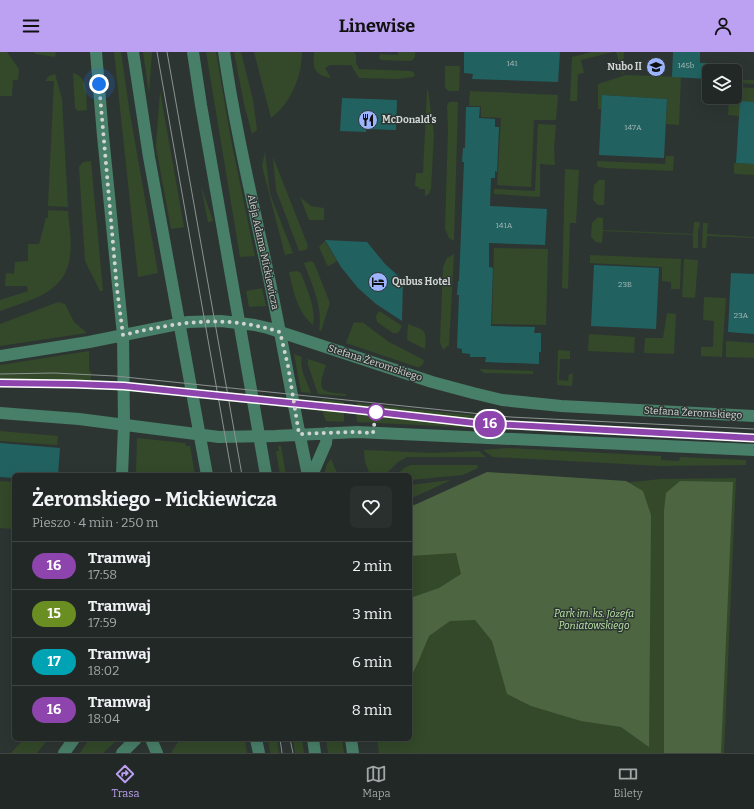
<!DOCTYPE html>
<html lang="pl">
<head>
<meta charset="utf-8">
<style>
	body { margin:0; font-family:Bitter,serif; background:#2a302e; color:#f1f3f6; height:100vh; display:flex; flex-direction:column; font-size:15px; white-space:nowrap }
	* { box-sizing:border-box; margin:0 }
	p { font-size:13px; color:#a2a6a7 }
	.icon { flex:none; width:22px; height:22px; fill:none; stroke:currentColor; stroke-width:2; stroke-linecap:round; stroke-linejoin:round }
	.map { position:relative; flex:1; overflow:hidden }
	.details { position:absolute; left:12px; top:421px; width:400px; height:268px; display:flex; flex-direction:column; background:#222826; border-radius:6px; box-shadow:0 4px 16px #0002,0 0 0 1px #3f4443 }
	.details>* { flex:none }
	.badge { padding:0 8px; border-radius:13px; font-size:14px; line-height:26px }
	.fabs { position:absolute; left:702px; top:12px; display:grid; gap:8px }
	.fabs a { display:grid; place-items:center; width:40px; height:40px; border-radius:6px; background:#222826; box-shadow:0 4px 16px #0002,0 0 0 1px #3f4443; font-size:20px }
	.you { position:absolute; width:20px; height:20px; margin:-10px; border:3px solid #fff; border-radius:50%; background:#1a73e8; box-shadow:0 0 0 6px #1a73e833 }
	.map>.badge { position:absolute; translate:-50% -50%; box-shadow:0 0 0 2px #fff }
	.round { display:grid; place-items:center; flex:none; width:42px; height:42px; border-radius:6px; background:#2a302e }
	.overview { display:flex; align-items:center; justify-content:space-between; height:68px; padding:0 20px }
	h1 { font-size:19px; font-weight:700; line-height:30px }
	ul { padding:0; list-style:none }
	li { display:flex; align-items:center; gap:12px; height:48px; padding:0 20px; border-top:1px solid #3f4443 }
	li div { flex:1 }
	li b { display:block; font-size:15px }
	li em { font-style:normal }
	li .badge { min-width:44px; font-weight:700; text-align:center }
	header { display:flex; justify-content:space-between; align-items:center; height:52px; padding:0 20px; background:#bca0f2; color:#111; font-size:18px; font-weight:700 }
	.menu { display:flex; justify-content:space-around; align-items:center; height:56px; border-top:1px solid #3f4443; background:#222826; font-size:11px; color:#a2a6a7 }
	.menu a { display:grid; justify-items:center; gap:2px }
	.menu .on { color:#bca0f2 }
	.map>svg:first-child { display:block }
	.green { fill:#334929 }
	.forest { fill:#4d6641 }
	.building { fill:#216261 }
	.lines { fill:none; stroke-linecap:round; stroke-linejoin:round }
	.secondary { stroke:#487f68; stroke-width:12 }
	.tram { stroke:#8b9290; stroke-width:1 }
	.line-casing { stroke:#fff; stroke-width:9 }
	.line { stroke:#8e44ad; stroke-width:6 }
	.walk { stroke:#d0d5d3; stroke-width:4; stroke-dasharray:0 7.2 }
	.stop-dot { fill:#fff; stroke:#8e44ad; stroke-width:2 }
	.labels { text-anchor:middle; dominant-baseline:central; stroke-width:3; stroke-linejoin:round; paint-order:stroke }
	.number-label { font-size:8px; fill:#a4b8b6 }
	.poi-label { font-size:10px; font-weight:bold; fill:#d0d5d3; stroke:#2d3533; text-anchor:start }
	.street-label { font-size:10px; fill:#d0d5d3; stroke:#2d3533 }
	.park-label { font-size:10px; font-style:italic; fill:#bbe7a8; stroke:#2d3533 }
</style>
</head>
<body>
<header><svg class="icon" aria-label="menu" viewBox="0 0 24 24"><path d="M4 6h16M4 12h16M4 18h16"/></svg>Linewise<svg class="icon" aria-label="person" viewBox="0 0 24 24"><circle cx="12" cy="8" r="4"/><path d="M4 21q1-7 8-7t8 7"/></svg></header>
<div class="map">
<svg width="754" height="701" viewBox="0 0 754 701">
	<rect width="100%" height="100%" fill="#2d3533"/>
	<path class="green" d="M 0,0 L 7,0 L 19,17 L 18,28 L 13,28 L 12,44 L 0,44 Z
		M 33,0 L 56,0 L 55,5 L 36,2 Z
		M 114,0 L 121,0 L 129,56 L 158,221 L 138,225 Z
		M 143,0 L 152,0 L 149,41 Z
		M 206,0 L 216,0 L 231,88 L 255,204 L 240,205 Z
		M 234,0 L 241,0 L 253,48 L 257,78 L 252,82 L 244,52 Z
		M 254,0 L 302,0 C 302,24 291,51 271,66 Z
		M 314,0 L 355,0 L 354,2 L 356,2 L 356,11 L 359,17 L 411,19 L 413,20 L 415,23 L 413,25 L 398,27 L 359,26 L 351,13 L 330,13 L 325,16 L 331,26 C 313,23 313,15 314,0 Z
		M 398,0 L 415,0 C 416,5 414,8 410,9 L 381,8 L 379,6 L 380,2 L 398,3 Z
		M 591,0 L 613,0 L 581,8 L 584,21 L 578,22 L 577,49 L 570,49 L 572,5 Z
		M 616,0 L 624,0 L 623,24 L 625,23 L 681,25 L 679,73 L 666,72 L 667,47 L 603,43 L 602,57 L 598,57 L 598,32 L 623,24 Z
		M 445,14 L 460,14 L 459,39 L 449,39 L 446,37 L 445,34 Z
		M 73,21 C 89,25 86,45 87,58 L 78,59 L 75,56 Z
		M 55,22 L 62,47 L 68,155 L 48,154 L 54,29 L 45,29 L 49,24 Z
		M 735,28 L 754,28 L 754,32 L 735,31 Z
		M 735,35 L 754,36 L 754,50 L 739,64 L 728,63 L 729,45 L 735,45 Z
		M 427,38 L 428,38 L 434,82 L 431,137 L 429,142 L 425,144 L 425,137 L 419,137 L 419,135 L 415,134 L 416,121 L 423,121 Z
		M 160,39 L 184,175 L 171,177 L 156,95 Z
		M 470,39 L 558,43 L 556,68 L 534,68 L 531,135 L 497,133 L 501,66 L 481,65 L 481,54 L 469,54 Z
		M 449,50 L 458,50 L 454,189 L 449,186 L 445,177 L 448,77 L 447,54 Z
		M 538,72 L 556,73 L 554,97 L 555,113 L 540,112 L 540,145 L 494,142 L 494,137 L 535,139 Z
		M 265,100 L 270,142 L 293,201 L 285,203 L 262,114 Z
		M 666,104 L 674,104 L 673,119 L 606,116 L 598,115 L 597,113 L 597,109 L 665,112 Z
		M 273,105 L 308,194 L 306,198 L 299,199 L 276,138 Z
		M 91,109 L 103,239 L 100,239 L 85,209 L 79,115 L 83,110 Z
		M 734,111 L 754,112 L 754,123 L 735,122 L 734,120 Z
		M 565,117 L 579,118 L 576,171 L 570,171 L 568,237 L 562,236 Z
		M 599,128 L 605,128 L 604,153 L 598,153 L 593,148 L 594,133 Z
		M 201,134 L 213,169 L 208,170 Z
		M 300,145 L 311,154 L 324,156 L 324,168 L 309,168 Z
		M 48,158 L 68,159 C 69,173 72,189 70,203 C 67,241 30,248 0,259 L 0,248 L 28,239 L 27,234 L 5,234 L 6,221 L 14,222 L 15,210 L 28,209 L 28,192 L 39,192 L 46,166 L 48,166 Z
		M 598,165 L 603,166 L 603,178 L 693,182 L 694,170 L 700,170 L 699,177 L 698,177 L 698,196 L 693,196 L 693,183 L 603,179 L 602,191 L 596,190 L 591,185 L 592,171 Z
		M 703,171 L 708,171 L 707,182 L 754,185 L 754,186 L 707,184 L 706,196 L 702,196 Z
		M 325,189 L 337,209 L 329,214 L 327,213 L 319,195 Z
		M 494,196 L 548,197 L 546,273 L 492,272 Z
		M 454,202 L 449,293 L 443,298 L 440,290 L 443,215 L 447,206 Z
		M 590,203 L 681,207 L 680,237 L 671,237 L 671,230 L 662,229 L 662,215 L 590,211 Z
		M 684,207 L 698,208 L 695,246 L 682,245 Z
		M 311,209 L 314,211 L 330,251 L 321,279 L 319,278 C 323,254 312,233 304,211 Z
		M 297,219 L 301,221 L 302,224 C 308,240 316,256 313,273 C 297,259 294,241 289,220 Z
		M 262,236 L 266,254 L 249,255 L 246,239 Z
		M 704,245 L 726,246 L 722,305 L 701,304 L 701,295 L 713,295 L 714,269 L 703,268 Z
		M 58,250 L 65,252 L 74,270 L 87,281 L 0,294 L 0,272 Z
		M 379,259 L 401,273 L 401,276 L 398,281 L 393,281 L 377,270 L 376,264 Z
		M 667,261 L 676,262 L 674,302 L 644,301 L 645,286 L 663,286 Z
		M 354,270 L 361,271 L 362,270 L 389,290 L 424,308 L 423,312 L 419,315 L 417,315 L 346,291 Z
		M 408,272 C 425,279 427,276 425,297 L 407,288 Z
		M 589,282 L 635,285 L 634,301 L 588,299 Z
		M 726,289 L 754,291 L 754,306 L 726,305 Z
		M 558,298 L 570,299 L 570,307 L 560,307 L 559,328 L 568,329 L 569,322 L 573,322 L 572,334 L 557,333 Z
		M 89,299 L 89,319 L 91,320 L 91,329 L 0,329 L 0,313 Z
		M 294,302 L 302,305 C 299,316 307,330 311,341 L 301,340 Z
		M 308,307 L 326,313 C 317,339 319,340 346,342 L 346,344 L 318,342 L 308,313 Z
		M 479,317 L 533,319 L 533,322 L 484,321 Z
		M 322,347 L 344,350 L 344,370 L 326,369 L 321,356 Z
		M 357,351 L 497,366 L 498,370 L 357,356 Z
		M 356,360 L 438,369 L 497,374 L 499,377 L 357,370 Z
		M 0,379 L 58,384 L 57,393 L 0,389 Z
		M 137,386 L 185,391 L 186,394 L 190,394 L 195,423 L 136,423 Z
		M 278,394 L 281,394 L 286,423 L 280,423 L 276,399 L 279,399 Z
		M 506,396 L 661,404 L 661,408 L 679,409 L 680,405 L 746,408 L 746,413 L 661,414 L 493,405 L 483,398 Z
		M 364,398 L 431,401 L 479,399 L 486,405 L 407,405 L 398,410 L 385,423 L 370,423 L 365,410 Z
		M 331,407 L 338,423 L 324,423 L 327,412 Z
		M 411,413 L 477,413 L 478,416 L 463,423 L 410,428 L 410,423 L 397,423 L 404,416 Z
		M 736,426 L 724,701 L 379,701 L 377,687 L 410,687 L 410,453 L 661,427 Z
		M 451,428 L 410,447 L 410,433 Z
		M 0,429 L 14,430 L 14,477 L 0,476 Z
		M 24,687 L 48,687 L 37,701 L 11,701 Z
		M 89,687 L 117,687 L 117,688 L 103,701 L 80,701 Z
		M 180,687 L 245,687 L 247,701 L 171,701 Z
		M 268,687 L 277,687 L 279,701 L 270,701 Z
		M 293,687 L 302,687 L 304,701 L 295,701 Z
		M 326,687 L 342,687 L 344,701 L 328,701 Z"/>
	<path class="forest" d="M 487,420 L 626,429 L 643,439 L 651,463 L 649,695 L 621,675 L 581,669 L 531,654 L 507,642 L 492,589 L 475,568 L 450,569 L 429,584 L 419,608 L 410,627 L 410,546 L 439,536 L 461,522 L 456,501 L 410,504 L 410,455 Z
		M 680,429 L 733,430 L 721,701 L 664,701 L 664,459 L 666,441 Z"/>
	<path class="building" d="M 464,0 L 560,0 L 558,30 L 472,27 L 473,22 L 464,21 Z
		M 673,0 L 700,0 L 700,11 L 709,11 L 709,27 L 672,25 Z
		M 602,43 L 667,47 L 664,106 L 599,103 Z
		M 342,46 L 397,48 L 396,78 L 366,77 L 366,80 L 340,79 Z
		M 740,49 L 754,50 L 754,112 L 736,111 Z
		M 466,55 L 480,55 L 479,66 L 495,67 L 495,75 L 499,75 L 497,120 L 495,119 L 495,126 L 491,126 L 490,154 L 547,157 L 545,193 L 489,191 L 489,215 L 493,216 L 491,274 L 535,275 L 534,281 L 541,281 L 541,300 L 539,300 L 539,312 L 485,310 L 486,305 L 470,305 L 470,302 L 462,301 L 462,297 L 457,296 L 459,243 L 457,243 L 458,229 L 459,229 L 464,110 L 462,110 L 463,96 L 465,96 Z
		M 325,188 L 367,190 L 385,212 L 403,228 L 402,269 L 376,252 L 358,236 L 341,215 Z
		M 594,213 L 659,216 L 656,277 L 591,274 Z
		M 731,221 L 754,222 L 754,282 L 728,280 Z
		M 0,391 L 60,396 L 58,423 L 14,423 L 14,426 L 0,425 Z"/>
	<g class="lines">
		<path class="secondary" d="M 96,0 L 103,84 L 123,283 L 124,373 L 122,423
			M 133,0 L 149,105 L 207,423
			M 193,0 L 201,53 L 266,423
			M 224,0 C 235,76 253,151 269,226 C 283,292 294,358 308,423
			M 0,304 L 89,290 L 188,270 L 221,269 L 255,273 L 268,276 L 432,330 L 473,341 L 502,348 L 561,354 L 754,364
			M 0,361 L 79,367 L 219,385 L 275,384 L 357,380 L 754,398
			M 312,423 L 326,391 L 327,381
			M 151,687 L 157,701
			M 256,687 L 259,701
			M 313,687 L 315,701
			M 351,687 L 353,701
			M 64,701 L 74,687
			M 122,701 L 136,687"/>
		<path class="tram" d="M 157,0 L 232,423
			M 167,0 L 242,423
			M 0,322 L 54,321 L 115,324 L 510,365 L 754,377
			M 0,331 L 73,332 L 124,334 L 350,357 L 474,371 L 754,386
			M 280,687 L 282,701
			M 290,687 L 293,701"/>
	</g>
	<g class="lines">
		<g class="line-casing">
			<path id="line" d="M 0,331 L 73,332 L 124,334 L 350,357 L 474,371 L 754,386"/>
		</g>
		<use href="#line" class="line"/>
		<path class="walk" d="M 99,32 L 117,237 L 123,283 C 179,270 223,262 280,280 L 288,314 L 299,382 L 353,380 L 373,381 L 376,360"/>
	</g>
	<defs>
		<g id="school-disc" transform="scale(1)"><circle r="9.5" fill="#9cb4fd" stroke="#2d3533"/><path d="M0-5L7-2L0 1L-7-2ZM-4 1L0 2.5L4 1V4Q0 6-4 4Z" fill="#111"/></g>
		<g id="restaurant-disc" transform="scale(1)"><circle r="9.5" fill="#9cb4fd" stroke="#2d3533"/><path d="M-5-6h1v4h1v-4h1v4h1v-4h1v5L-1.5 .5V6h-2V.5L-5-1ZM5-6V6H3V1.5H1.5Q1.5-4 5-6Z" fill="#111"/></g>
		<g id="hotel-disc" transform="scale(1)"><circle r="9.5" fill="#9cb4fd" stroke="#2d3533"/><path d="M-6-4.5h1.5V1H6V5H4.5V3h-9V5H-6ZM-4 0a1.8 1.8 0 1 1 3.6 0ZM.5 0V-2.5h3Q6-2.5 6 0Z" fill="#111"/></g>
	</defs>
	<g fill-rule="evenodd">
		<use href="#school-disc" x="656" y="15"/>
		<use href="#restaurant-disc" x="368" y="68"/>
		<use href="#hotel-disc" x="378" y="230"/>
	</g>
	<circle class="stop-dot" cx="376" cy="360" r="8"/>
	<g class="labels">
		<g class="number-label">
			<text x="512" y="11">141</text>
			<text x="686" y="13">145b</text>
			<text x="633" y="75">147A</text>
			<text x="504" y="173">141A</text>
			<text x="625" y="232">23B</text>
			<text x="741" y="263">23A</text>
		</g>
		<g class="poi-label">
			<text x="642" y="15" text-anchor="end">Nubo II</text>
			<text x="382" y="68">McDonald's</text>
			<text x="392" y="230">Qubus Hotel</text>
		</g>
		<g class="street-label">
			<text transform="translate(263 200) rotate(78)">Aleja Adama Mickiewicza</text>
			<text transform="translate(375 311) rotate(18)">Stefana Żeromskiego</text>
			<text transform="translate(693 361) rotate(3)">Stefana Żeromskiego</text>
		</g>
		<g class="park-label">
			<text x="594" y="562">Park im. ks. Józefa<tspan x="594" dy="12">Poniatowskiego</tspan></text>
		</g>
	</g>
</svg>
<div class="fabs">
<a><svg class="icon" aria-label="layers" viewBox="0 0 24 24"><path d="M12 4l9 5-9 5-9-5zM3 14l9 5 9-5"/></svg></a>
</div>
<div class="you" style="left:99px;top:32px"></div>
<b class="badge" style="left:490px;top:372px;background:#8e44ad;color:#fff">16</b>
<section class="details">
<div class="overview"><div><h1>Żeromskiego - Mickiewicza</h1><p>Pieszo · 4 min · 250 m</p></div><a class="round"><svg class="icon" aria-label="heart" viewBox="0 0 24 24"><path d="M12 20l-8-8c-3-5 5-10 8-4 3-6 11-1 8 4z"/></svg></a></div>
<ul>
<li><span class="badge" style="background:#8e44ad;color:#fff">16</span><div><b>Tramwaj</b><p>17:58</p></div><em>2 min</em></li>
<li><span class="badge" style="background:#6b8e23;color:#fff">15</span><div><b>Tramwaj</b><p>17:59</p></div><em>3 min</em></li>
<li><span class="badge" style="background:#00a3b4;color:#fff">17</span><div><b>Tramwaj</b><p>18:02</p></div><em>6 min</em></li>
<li><span class="badge" style="background:#8e44ad;color:#fff">16</span><div><b>Tramwaj</b><p>18:04</p></div><em>8 min</em></li>
</ul>
</section>
</div>
<nav class="menu">
<a class="on"><svg class="icon" aria-label="directions" viewBox="0 0 24 24"><path d="M12 3l9 9-9 9-9-9zM9 14v-3h6M13 9l2 2-2 2"/></svg>Trasa</a>
<a><svg class="icon" aria-label="map" viewBox="0 0 24 24"><path d="M3 6l6-2 6 2 6-2v14l-6 2-6-2-6 2zM9 4v14M15 6v14"/></svg>Mapa</a>
<a><svg class="icon" aria-label="tickets" viewBox="0 0 24 24"><path d="M3 7h18v10H3zM15 7v10"/></svg>Bilety</a>
</nav>
</body>
</html>
